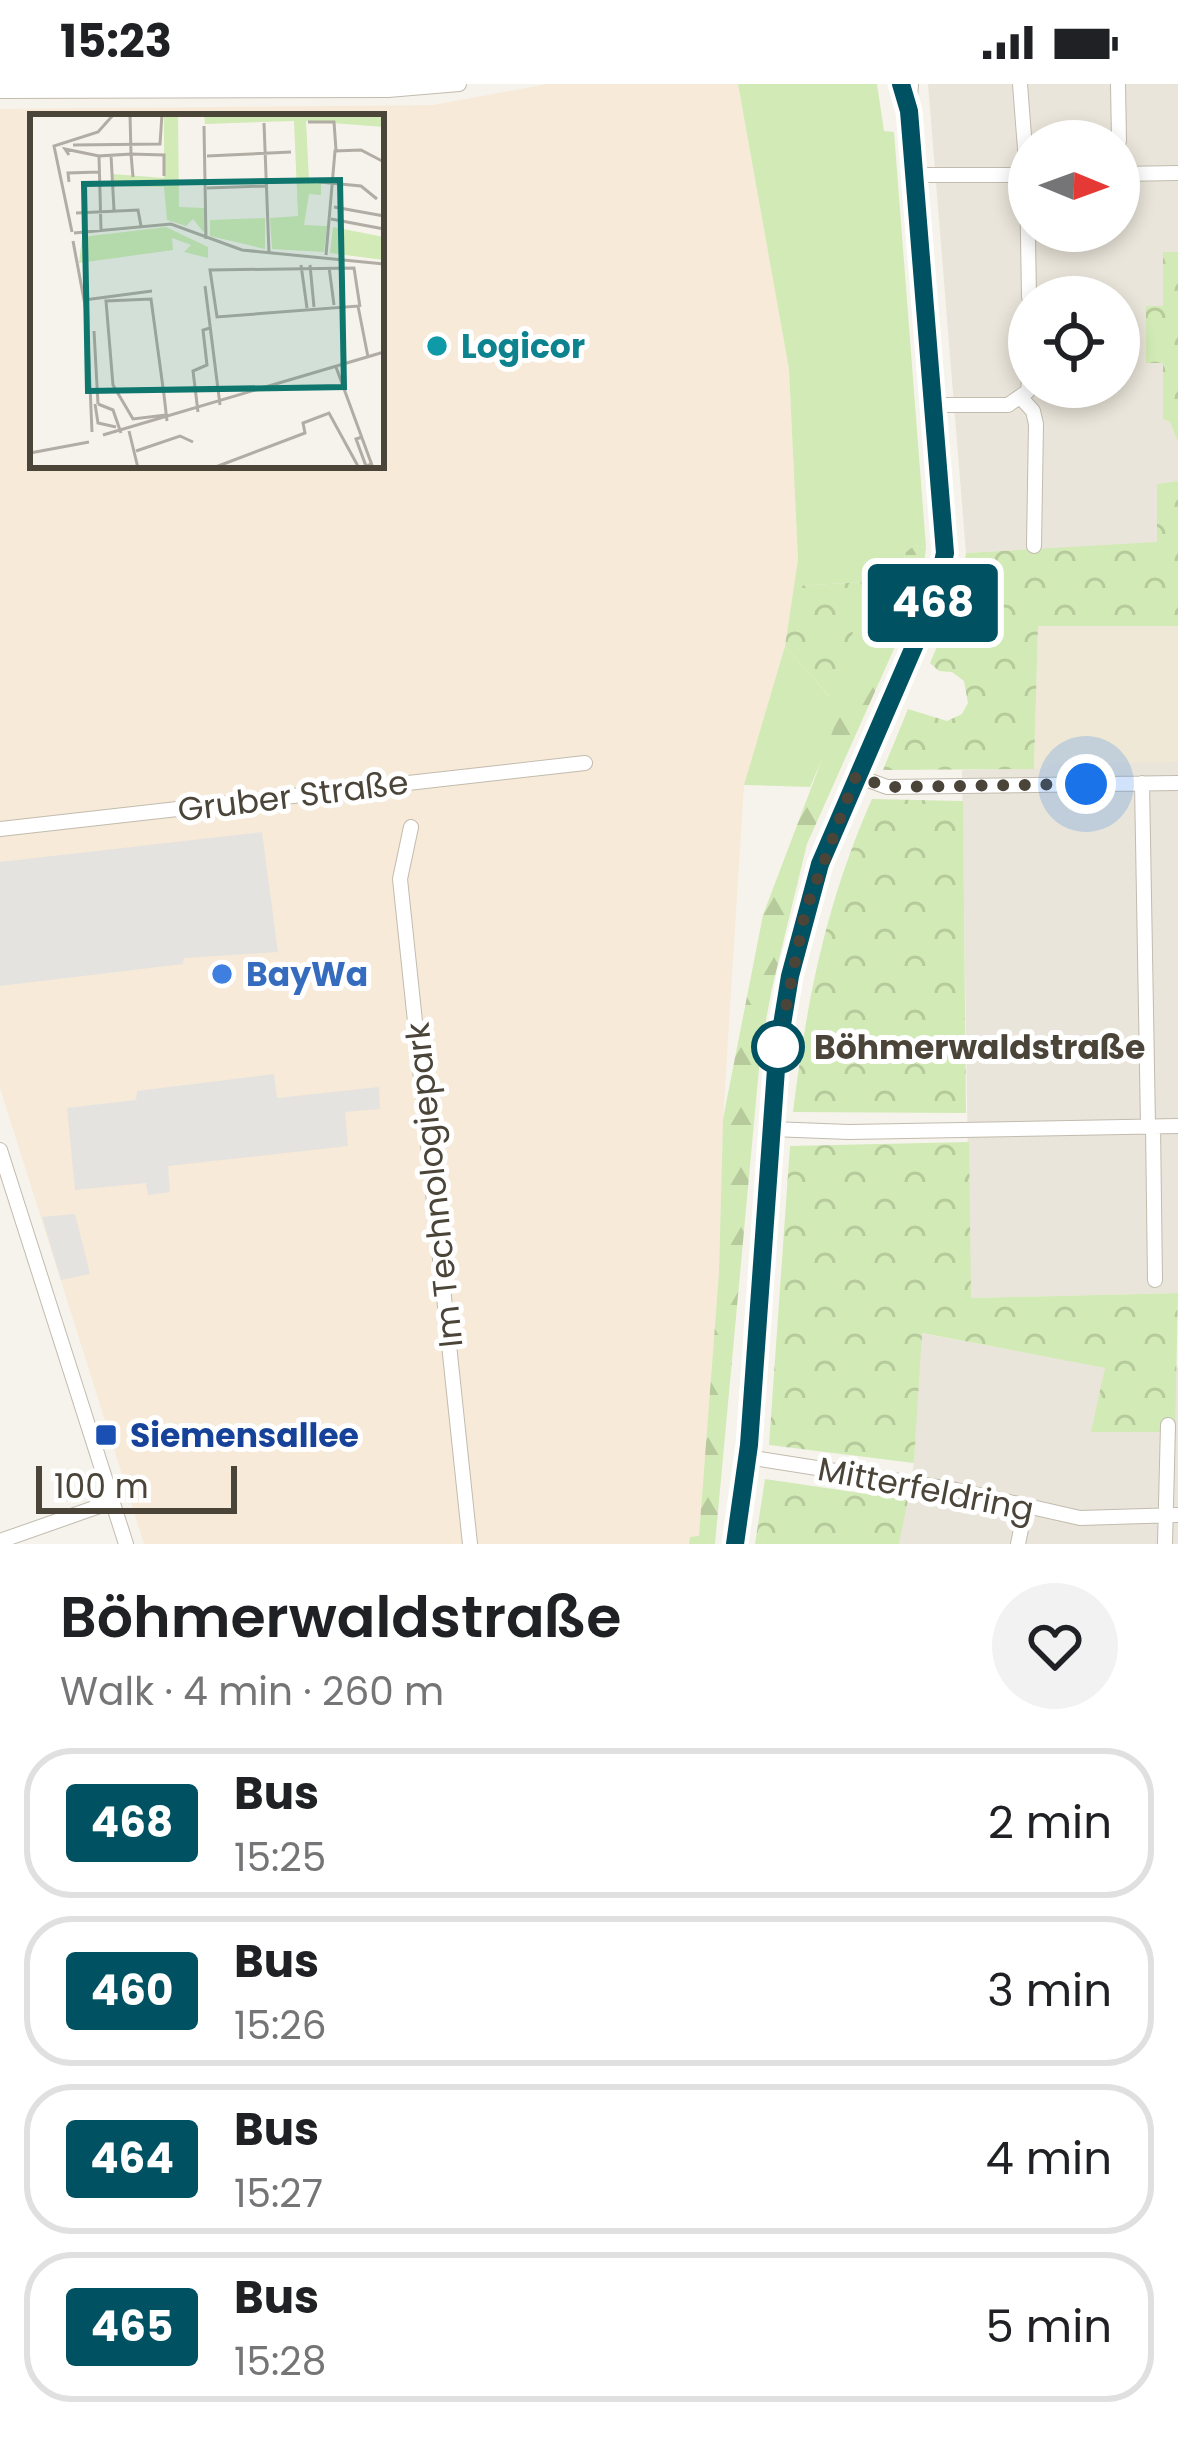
<!DOCTYPE html>
<html lang="en">
<head>
<meta charset="utf-8">
<style>
	body { margin:0; font-family:Poppins,sans-serif; background:#f2f2f2; color:#202124; height:100vh; display:flex; flex-direction:column; font-size:45px; white-space:nowrap }
	* { box-sizing:border-box; margin:0 }
	p { font-size:39px; color:#757577 }
	.icon { flex:none; width:66px; height:66px; fill:none; stroke:currentColor; stroke-width:2; stroke-linecap:round; stroke-linejoin:round }
	.map { position:relative; height:1460px; overflow:hidden }
	.drawer { display:flex; flex-direction:column; background:#fff; flex:1 }
	.drawer>* { flex:none }
	.badge { padding:0 24px; border-radius:9px; font-size:42px; line-height:78px }
	.needle { width:78px; rotate:91deg }
	.buttons { position:absolute; left:1008px; top:36px; display:grid; gap:24px }
	.buttons a { display:grid; place-items:center; width:132px; height:132px; border-radius:50%; background:#fff; box-shadow:0 6px 18px #0003; font-size:60px }
	.scale { position:absolute; left:36px; bottom:30px; width:201px; box-sizing:border-box; padding-left:12px; border:6px solid #4b4439; border-top:0; font-size:33px; line-height:42px; white-space:nowrap; color:#4b4439; -webkit-text-stroke:9px #fff; paint-order:stroke }
	.you { position:absolute; width:60px; height:60px; margin:-30px; border:9px solid #fff; border-radius:50%; background:#1a73e8; box-shadow:0 0 0 18px #1a73e833 }
	.map>.badge { position:absolute; translate:-50% -50%; box-shadow:0 0 0 6px #fff }
	.round { display:grid; place-items:center; flex:none; width:126px; height:126px; border-radius:63px; background:#f2f2f2 }
	.summary { display:flex; align-items:center; justify-content:space-between; height:204px; padding:0 60px }
	h1 { font-size:57px; font-weight:600; line-height:90px }
	ul { padding:0; list-style:none }
	li { display:flex; align-items:center; gap:36px; height:150px; margin:0 24px 18px; padding:0 36px; border:6px solid #e0e0e0; border-radius:48px }
	li div { flex:1 }
	li b { display:block; font-size:45px }
	li em { font-style:normal }
	li .badge { min-width:132px; font-weight:700; text-align:center }
	.status { display:flex; justify-content:space-between; align-items:center; height:84px; padding:0 60px; background:#fff; direction:ltr }
	.status svg { height:33px; fill:currentColor }
	.map>svg:first-child { display:block }
	.residential { fill:#eae5da; fill-rule:evenodd }
	.commercial { fill:#f7ead8; fill-rule:evenodd }
	.education { fill:#efe8d6 }
	.grass { fill:#d2eab5 }
	.forest { fill:url(#forest-firs) }
	.park { fill:url(#park-crowns) }
	.parking { fill:#e5e3e0 }
	.lines { fill:none; stroke-linecap:round; stroke-linejoin:round }
	.minor-casing { stroke:#c2bbae; stroke-width:16 }
	.minor { stroke:#fff; stroke-width:14 }
	.line-casing { stroke:#fff; stroke-width:27 }
	.line { stroke:#005262; stroke-width:18 }
	.walk { stroke:#4b4439; stroke-width:12; stroke-dasharray:0 21.6 }
	.culture-dot { fill:#0f9aa8; stroke:#fff; stroke-width:4.5 }
	.shop-dot { fill:#3f7fe0; stroke:#fff; stroke-width:4.5 }
	.stop-dot { fill:#fff; stroke:#005262; stroke-width:6 }
	.transit-dot { fill:#1a4fb4; stroke:#fff; stroke-width:4.5 }
	.labels { text-anchor:middle; dominant-baseline:central; stroke-width:10; stroke-linejoin:round; paint-order:stroke }
	.culture-label { font-size:33px; font-weight:bold; fill:#0d838f; stroke:#fff; text-anchor:start }
	.street-label { font-size:33px; fill:#4b4439; stroke:#fff }
	.shop-label { font-size:33px; font-weight:bold; fill:#366cbe; stroke:#fff; text-anchor:start }
	.stop-label { font-size:33px; font-weight:bold; fill:#4b4439; stroke:#fff; text-anchor:start }
	.transit-label { font-size:33px; font-weight:bold; fill:#164399; stroke:#fff; text-anchor:start }
	.inset-road { fill:none; stroke:#b2ada4; stroke-width:3 }
	.view { fill:#0f766e; fill-opacity:0.15; stroke:#0f766e; stroke-width:6 }
	.inset-edge { fill:none; stroke:#4b4439; stroke-width:6 }
</style>
</head>
<body>
<div class="status"><b>15:23</b><svg viewBox="0 0 49 12"><path d="M0 12V9h3v3zM5 12V6h3v6zM10 12V3h3v9zM15 12V0h3v12zM26 1h20v11H26zM47 4h2v5h-2z"/></svg></div>
<div class="map">
<svg width="1178" height="1460" viewBox="0 0 1178 1460">
	<defs>
		<pattern id="forest-firs" width="22" height="20" patternUnits="userSpaceOnUse" patternTransform="scale(3)"><rect width="22" height="20" fill="#d2eab5"/><path d="M5 1l3.5 6h-7zM16 11l3.5 6h-7z" fill="#b6ca9c"/></pattern>
		<pattern id="park-crowns" width="20" height="18" patternUnits="userSpaceOnUse" patternTransform="scale(3)"><rect width="20" height="18" fill="#d2eab5"/><path d="M2 6a3 3 0 1 1 6 0M12 15a3 3 0 1 1 6 0" fill="none" stroke="#b6ca9c"/></pattern>
	</defs>
	<rect width="100%" height="100%" fill="#f6f3ec"/>
	<path class="residential" d="M 928,0 L 1178,0 L 1178,168 L 1163,169 L 1164,222 L 1147,222 L 1147,279 L 1163,279 L 1163,335 L 1170,338 L 1178,359 L 1178,397 L 1157,400 L 1157,459 L 966,469 ZM 1029,57 L 1119,57 L 1119,147 L 1029,147 ZM 1029,213 L 1119,213 L 1119,303 L 1029,303 Z
		M 1178,542 L 1178,1209 L 970,1214 L 962,686 L 1034,684 Z
		M 921,1249 L 1106,1284 L 1092,1348 L 1178,1283 L 1178,1460 L 899,1460 L 914,1379 Z"/>
	<path class="commercial" d="M 548,0 L 738,0 L 789,285 L 798,476 L 785,562 L 744,701 L 723,1035 L 719,1188 L 699,1453 L 690,1453 L 689,1460 L 144,1460 L 0,1004 L 0,25 L 433,21 ZM 33,33 L 381,33 L 381,381 L 33,381 Z"/>
	<path class="education" d="M 1038,541 L 1178,542 L 1178,678 L 1050,680 L 1048,684 L 1034,685 Z"/>
	<path class="grass" d="M 738,0 L 877,0 L 884,47 L 894,48 L 926,463 L 915,461 L 906,468 L 890,519 L 810,703 L 744,701 L 785,562 L 829,612 L 865,498 L 794,502 L 798,476 L 789,285 Z"/>
	<path class="forest" d="M 915,461 L 926,463 L 922,502 L 807,760 L 772,904 L 761,963 L 715,1460 L 689,1460 L 690,1453 L 699,1452 L 719,1188 L 723,1035 L 763,831 L 835,641 L 890,519 L 906,468 Z"/>
	<path class="park" d="M 1163,168 L 1178,168 L 1178,542 L 1038,542 L 1034,685 L 883,686 L 908,625 L 947,637 L 962,630 L 968,619 L 964,597 L 952,588 L 939,587 L 930,579 L 960,508 L 966,469 L 1157,458 L 1157,400 L 1178,397 L 1178,359 L 1170,338 L 1163,335 L 1163,279 L 1146,279 L 1146,222 L 1163,222 Z
		M 865,498 L 869,503 L 830,613 L 785,562 L 794,502 Z
		M 872,715 L 963,717 L 966,1029 L 793,1028 C 807,915 826,819 872,715 Z
		M 969,1058 L 971,1214 L 1178,1209 L 1175,1348 L 1091,1348 L 1105,1284 L 922,1249 L 914,1379 L 769,1361 L 790,1062 Z
		M 765,1395 L 908,1416 L 899,1460 L 755,1460 Z"/>
	<path class="parking" d="M 262,748 L 278,868 L 184,874 L 183,880 L 0,902 L 0,778 Z
		M 274,990 L 277,1014 L 379,1003 L 380,1025 L 345,1028 L 348,1062 L 168,1082 L 170,1108 L 148,1111 L 146,1099 L 75,1106 L 67,1024 L 136,1016 L 137,1007 Z
		M 75,1130 L 90,1190 L 61,1196 L 42,1133 Z"/>
	<g class="lines">
		<g class="minor-casing">
			<path id="minor" d="M 1020,0 L 1027,91 L 1029,213
				M 1118,0 L 1119,57
				M 0,7 L 388,6 L 459,0
				M 1119,90 L 1178,89
				M 915,91 L 1029,91
				M 1022,315 L 1033,327 L 1036,340 L 1034,462
				M 933,321 L 1008,321 L 1028,307 L 1029,295
				M 857,692 L 887,703 L 1178,699
				M 1142,699 L 1148,1041
				M 411,743 L 400,795 L 470,1460
				M 0,745 L 585,679
				M 1153,1042 L 1155,1196
				M 771,1045 L 849,1048 L 1178,1042
				M 0,1066 L 126,1460
				M 747,1373 L 956,1406 L 1080,1434 L 1178,1431
				M 0,1457 L 111,1418
				M 735,1460 L 749,1361 L 777,971 L 791,892 L 820,780 L 943,493 L 945,469 L 909,27 L 911,0
				M 1018,1460 L 1025,1425
				M 1165,1460 L 1168,1341"/>
		</g>
		<use href="#minor" class="minor"/>
	</g>
	<g class="lines">
		<g class="line-casing">
			<path id="line" d="M 735,1460 L 749,1361 L 777,971 L 790,892 L 820,780 L 935,514 L 945,469 L 909,27 L 901,0"/>
		</g>
		<use href="#line" class="line"/>
		<path class="walk" d="M 778,963 L 805,828 L 856,692 L 887,703 L 1086,700"/>
	</g>
	<circle class="culture-dot" cx="437" cy="262" r="12"/>
	<circle class="shop-dot" cx="222" cy="890" r="12"/>
	<circle class="stop-dot" cx="778" cy="963" r="24"/>
	<rect class="transit-dot" x="94" y="1339" width="24" height="24" rx="6"/>
	<g class="labels">
		<g class="culture-label">
			<text x="461" y="262">Logicor</text>
		</g>
		<g class="street-label">
			<text transform="translate(293 712) rotate(-7)">Gruber Straße</text>
			<text transform="translate(434 1101) rotate(-96)">Im Technologiepark</text>
			<text transform="translate(926 1405) rotate(11)">Mitterfeldring</text>
		</g>
		<g class="shop-label">
			<text x="246" y="890">BayWa</text>
		</g>
		<g class="stop-label">
			<text x="814" y="963">Böhmerwaldstraße</text>
		</g>
		<g class="transit-label">
			<text x="130" y="1351">Siemensallee</text>
		</g>
	</g>
	<g transform="translate(30 30)">
		<rect width="354" height="354" fill="#f6f3ec"/>
		<path d="M 136,113 L 178,133 L 178,144 L 154,138 L 161,131 L 142,124 L 143,136 L 49,149 L 52,123 Z" fill="#d2eab5"/>
		<path d="M 134,0 L 148,0 L 149,93 L 175,94 L 175,120 L 163,105 L 156,112 L 137,106 L 134,73 L 84,72 L 83,60 L 134,64 ZM 174,0 L 354,0 L 354,13 L 276,7 L 279,66 L 291,67 L 291,81 L 279,80 L 274,111 L 297,112 L 294,138 L 242,135 L 240,104 L 268,102 L 264,7 L 175,10 ZM 235,104 L 235,135 L 180,122 L 180,106 ZM 303,113 L 354,123 L 354,146 L 300,139 Z" fill="#d2eab5"/>
		<path class="inset-road" d="M 278,8 L 304,8 L 306,36M 234,9 L 239,139M 174,12 L 176,125M 43,31 L 130,30 L 132,0M 39,41 L 35,35 L 69,42M 81,41 L 84,96M 177,42 L 261,38M 103,63 L 101,40 L 134,41 L 134,62M 39,68 L 38,59 L 69,58M 289,68 L 331,72 L 347,85M 177,74 L 237,72M 304,93 L 354,102M 46,99 L 108,96 L 111,112M 301,105 L 354,115M 71,116 L 69,42 L 101,40 L 100,0M 42,118 L 24,32 L 68,18 L 84,0M 44,119 L 141,110 L 212,136 L 354,150M 43,127 L 57,202 L 62,318M 296,141 L 305,37 L 331,36 L 354,48M 271,151 L 277,194M 280,151 L 284,193M 299,153 L 304,191M 175,172 L 190,291M 54,186 L 122,177M 330,193 L 324,154 L 180,156 L 187,203 L 328,192 L 338,243M 64,217 L 68,290M 306,253 L 343,354M 65,290 L 68,309 L 86,313M 68,290 L 83,296 L 91,319M 168,298 L 163,257 L 177,251 L 173,216 L 180,214M 136,301 L 103,305 L 83,271 L 76,187 L 121,185 L 134,281 L 137,307M 99,317 L 108,354M 73,321 L 354,238M 332,323 L 326,325 L 336,352 L 342,350M 106,337 L 150,322 L 163,328M 0,339 L 59,328M 183,354 L 275,319 L 273,309 L 299,299 L 329,354"/>
		<path class="view" d="M 310,66 L 314,273 L 58,277 L 54,70 Z"/>
		<rect width="354" height="354" class="inset-edge"/>
	</g>
</svg>
<div class="buttons">
<a><svg class="needle" viewBox="-14 -14 28 28"><path d="M0-13l5 13h-10z" fill="#e53935"/><path d="M0 13l5-13h-10z" fill="#757577"/></svg></a>
<a><svg class="icon" aria-label="locate" viewBox="0 0 24 24"><circle cx="12" cy="12" r="6"/><path d="M12 2v4M12 18v4M2 12h4M18 12h4"/></svg></a>
</div>
<div class="scale">100 m</div>
<div class="you" style="left:1086px;top:700px"></div>
<b class="badge" style="left:933px;top:519px;background:#005262;color:#fff">468</b>
</div>
<section class="drawer">
<div class="summary"><div><h1>Böhmerwaldstraße</h1><p>Walk · 4 min · 260 m</p></div><a class="round"><svg class="icon" aria-label="heart" viewBox="0 0 24 24"><path d="M12 20l-8-8c-3-5 5-10 8-4 3-6 11-1 8 4z"/></svg></a></div>
<ul>
<li><span class="badge" style="background:#005262;color:#fff">468</span><div><b>Bus</b><p>15:25</p></div><em>2 min</em></li>
<li><span class="badge" style="background:#005262;color:#fff">460</span><div><b>Bus</b><p>15:26</p></div><em>3 min</em></li>
<li><span class="badge" style="background:#005262;color:#fff">464</span><div><b>Bus</b><p>15:27</p></div><em>4 min</em></li>
<li><span class="badge" style="background:#005262;color:#fff">465</span><div><b>Bus</b><p>15:28</p></div><em>5 min</em></li>
</ul>
</section>
</body>
</html>
